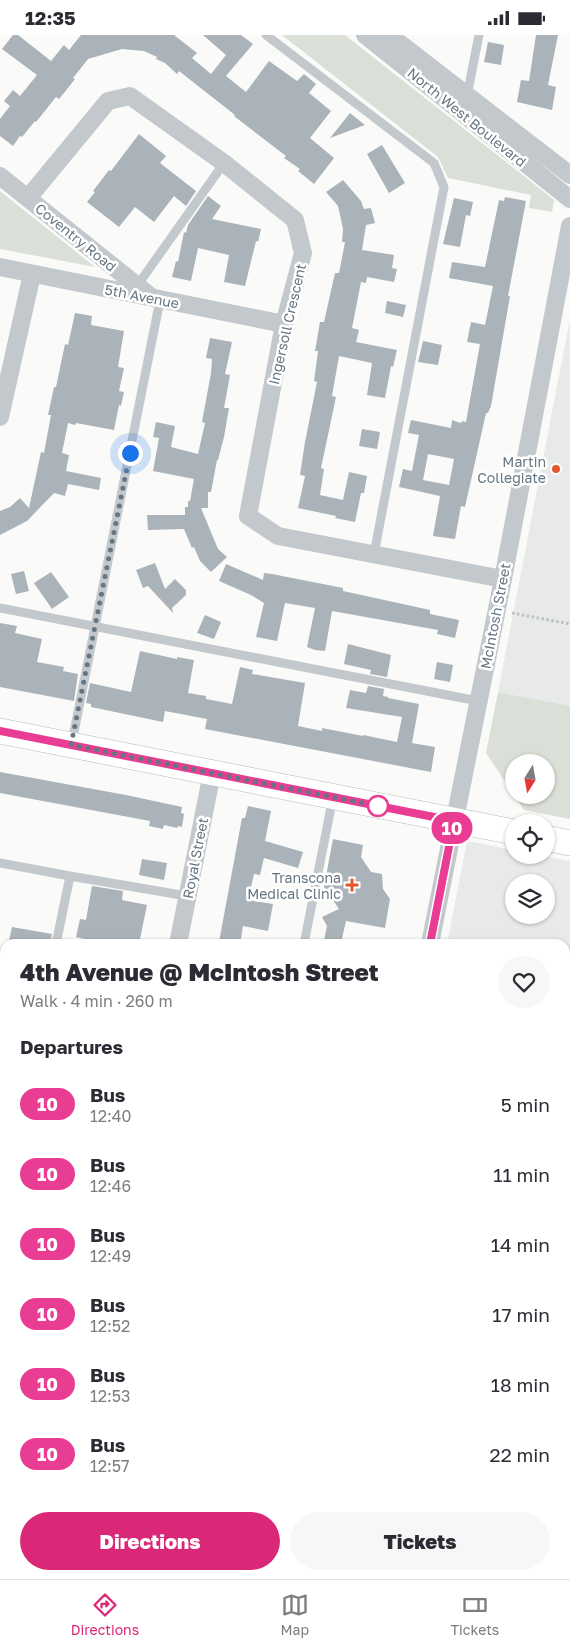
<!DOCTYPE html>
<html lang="en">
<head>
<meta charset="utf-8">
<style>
	body { margin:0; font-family:"Golos Text",sans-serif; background:#f7f7f7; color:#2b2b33; height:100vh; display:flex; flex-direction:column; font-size:19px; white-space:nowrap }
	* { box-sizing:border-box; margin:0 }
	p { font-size:16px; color:#7c7c81 }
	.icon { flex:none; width:28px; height:28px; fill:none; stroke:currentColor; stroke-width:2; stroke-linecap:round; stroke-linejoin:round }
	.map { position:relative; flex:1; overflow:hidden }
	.drawer { position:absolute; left:0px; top:904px; width:570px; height:641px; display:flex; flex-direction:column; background:#fff; border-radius:15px 15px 0 0; box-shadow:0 1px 4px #0004 }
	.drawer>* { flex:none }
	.badge { padding:0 10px; border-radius:16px; font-size:18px; line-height:32px }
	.needle { width:32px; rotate:191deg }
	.tools { position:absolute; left:505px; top:719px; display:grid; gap:10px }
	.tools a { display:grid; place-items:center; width:50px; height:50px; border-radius:50%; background:#fff; box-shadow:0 1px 4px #0004; font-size:25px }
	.you { position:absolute; width:25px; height:25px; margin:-12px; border:4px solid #fff; border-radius:50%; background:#1a73e8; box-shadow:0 0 0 8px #1a73e833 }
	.map>.badge { position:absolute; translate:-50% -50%; box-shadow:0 0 0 2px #fff }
	h2 { padding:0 20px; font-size:19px; line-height:45px }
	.round { display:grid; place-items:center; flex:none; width:52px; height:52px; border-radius:26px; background:#f7f7f7 }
	.overview { display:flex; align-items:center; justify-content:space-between; height:85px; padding:0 20px }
	h1 { font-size:24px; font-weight:800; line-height:38px }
	.cta { display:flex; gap:10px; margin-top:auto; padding:10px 20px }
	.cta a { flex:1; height:58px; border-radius:30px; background:#db2777; color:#fff; font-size:20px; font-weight:800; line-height:58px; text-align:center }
	.cta a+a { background:#f7f7f7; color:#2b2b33 }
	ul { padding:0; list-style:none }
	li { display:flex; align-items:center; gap:15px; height:70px; padding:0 20px }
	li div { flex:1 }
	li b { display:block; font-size:19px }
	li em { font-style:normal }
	li .badge { min-width:55px; font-weight:700; text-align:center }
	.status { display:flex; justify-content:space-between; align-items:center; height:35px; padding:0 25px; background:#fff; direction:ltr }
	.status svg { height:14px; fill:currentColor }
	.tabs { display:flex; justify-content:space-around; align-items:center; height:70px; border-top:1px solid #e1e1e2; background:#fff; font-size:14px; color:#7c7c81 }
	.tabs a { display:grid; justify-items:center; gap:2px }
	.tabs .on { color:#db2777 }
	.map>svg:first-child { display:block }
	.built { fill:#e8e9e9; fill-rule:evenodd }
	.green { fill:#dadfd7 }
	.building { fill:#aab3b9; fill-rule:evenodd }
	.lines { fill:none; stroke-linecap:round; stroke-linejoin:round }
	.secondary-casing { stroke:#b3babf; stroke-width:26 }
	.path { stroke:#bbbfc2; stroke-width:3; stroke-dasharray:2.5 2.5; stroke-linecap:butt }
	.lane { stroke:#c3c8cc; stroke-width:9 }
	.street { stroke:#c3c8cc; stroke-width:18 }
	.secondary { stroke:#fff; stroke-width:25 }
	.line-casing { stroke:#fff; stroke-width:11 }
	.line { stroke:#e93d93; stroke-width:8 }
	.walk { stroke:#657683; stroke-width:5; stroke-dasharray:0 9 }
	.poi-dot { fill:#e4572e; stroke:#fff; stroke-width:2 }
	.stop-dot { fill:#fff; stroke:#e93d93; stroke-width:2.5 }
	.labels { text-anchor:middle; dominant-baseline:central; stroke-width:5; stroke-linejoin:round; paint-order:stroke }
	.street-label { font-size:14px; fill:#657683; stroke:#fff }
	.poi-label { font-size:14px; fill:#657683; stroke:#fff; text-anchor:end }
</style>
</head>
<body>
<div class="status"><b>12:35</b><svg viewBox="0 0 49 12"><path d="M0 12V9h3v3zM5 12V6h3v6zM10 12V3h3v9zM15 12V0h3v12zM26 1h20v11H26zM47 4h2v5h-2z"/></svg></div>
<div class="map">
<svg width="570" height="1544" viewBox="0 0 570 1544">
	<rect width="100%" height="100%" fill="#fafaf8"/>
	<path class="built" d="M 570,284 L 570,671 L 498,657 Z
		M 467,806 L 514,815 L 514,820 L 539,820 L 570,826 L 570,1027 L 565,1026 L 565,909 L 447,909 ZM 514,848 L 546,848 L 546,880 L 514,880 Z"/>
	<path class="green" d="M 282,0 L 345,0 L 553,164 L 554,165 L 552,177 L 529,173 L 531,160 L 448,143 L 438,122 Z
		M 0,156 L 95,232 L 0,214 Z
		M 498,657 L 570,671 L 570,784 L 524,775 L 514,760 L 546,760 L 546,728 L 514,728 L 514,760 L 486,718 Z
		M 323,1540 L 538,1540 L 537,1544 L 322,1544 Z"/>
	<path class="building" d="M 13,0 L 18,0 L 51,26 L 64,10 L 69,15 L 81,0 L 174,0 L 197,18 L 192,23 L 211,39 L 226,20 L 203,0 L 241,0 L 253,9 L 226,41 L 246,57 L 269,26 L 297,46 L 304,39 L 316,49 L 309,58 L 331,76 L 310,103 L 334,123 L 314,149 L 298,136 L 300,134 L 284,123 L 286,121 L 234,81 L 235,80 L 179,36 L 177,39 L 165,28 L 156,24 L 157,22 L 144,16 L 122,14 L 88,24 L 73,43 L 75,44 L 64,58 L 59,64 L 56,62 L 36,87 L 35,86 L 22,102 L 20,101 L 13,111 L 0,101 L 0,84 L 10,71 L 4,66 L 13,55 L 20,61 L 37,40 L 2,14 Z
		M 536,0 L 558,0 L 548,50 L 556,52 L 552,75 L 517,67 L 521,45 L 529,46 Z
		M 488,7 L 504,10 L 501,30 L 484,27 Z
		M 350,78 L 365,90 L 330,103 Z
		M 139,99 L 166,121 L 160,128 L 196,156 L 186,171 L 174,161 L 154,187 L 135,172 L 119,192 L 87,167 L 95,157 L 93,156 L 109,135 L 111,136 Z
		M 382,110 L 405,148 L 389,158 L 367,119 Z
		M 343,145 L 361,166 L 364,174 L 371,173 L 375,188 L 366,190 L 362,215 L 394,220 L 392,233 L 397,234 L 394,247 L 367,242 L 366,248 L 361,247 L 352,293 L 359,295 L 356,307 L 397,315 L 393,332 L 391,331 L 385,363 L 367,360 L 372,328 L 339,321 L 332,361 L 336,362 L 321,433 L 324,434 L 320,460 L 343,465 L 349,437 L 367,441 L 364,458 L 361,458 L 355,487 L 335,483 L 336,481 L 298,473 L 305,441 L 300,440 L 305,407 L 317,347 L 314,346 L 318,316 L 315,316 L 320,287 L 324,287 L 335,238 L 339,238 L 345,207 L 342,207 L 343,194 L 338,171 L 326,157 Z
		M 208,161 L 221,171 L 212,184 L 261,194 L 258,207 L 256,206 L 245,251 L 224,247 L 229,220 L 198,213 L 191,246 L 172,242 L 176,226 L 178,227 L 184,197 L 186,198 L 188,190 Z
		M 505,162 L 526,166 L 508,261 L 510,261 L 491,371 L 488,378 L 486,378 L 465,472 L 461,471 L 455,504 L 433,501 L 440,461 L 399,452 L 403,434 L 412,436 L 419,400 L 408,398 L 411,385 L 451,393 L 452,385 L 461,388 L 462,386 L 466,387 L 480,309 L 467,307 L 471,287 L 485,290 L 493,251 L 449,243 L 452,227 L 485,232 L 499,165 L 504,166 ZM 428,419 L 454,424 L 449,450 L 423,445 Z
		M 454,163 L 473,167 L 470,181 L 466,180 L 460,212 L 443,209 Z
		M 387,266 L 406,270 L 403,282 L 385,278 Z
		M 75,278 L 92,281 L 91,290 L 124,296 L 118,332 L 124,333 L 119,356 L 124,357 L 121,371 L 119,370 L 114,395 L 76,388 L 75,390 L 68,388 L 62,418 L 69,420 L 66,436 L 101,443 L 99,455 L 68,449 L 65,461 L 54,458 L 27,486 L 0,500 L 0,476 L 10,472 L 20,463 L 29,473 L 41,417 L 44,418 L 51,380 L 48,380 L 54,352 L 56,352 L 65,309 L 68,310 Z
		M 210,303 L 232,307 L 225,339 L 230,340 L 224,373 L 229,373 L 224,402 L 218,425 L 217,425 L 211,457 L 208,457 L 208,473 L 201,473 L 218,514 L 227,522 L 211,537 L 200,526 L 194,512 L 192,513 L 184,494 L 148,495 L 147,480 L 185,480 L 185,472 L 188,472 L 188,466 L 190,466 L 194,444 L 153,436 L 159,403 L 153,402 L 156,387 L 175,391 L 171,412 L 198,419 L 205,388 L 202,387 L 211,338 L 212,324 L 206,323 Z
		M 423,306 L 442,310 L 438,330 L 418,327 Z
		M 362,394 L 380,397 L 377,414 L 359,411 Z
		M 155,528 L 165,554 L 175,544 L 186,555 L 186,560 L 172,573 L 173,578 L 148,551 L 143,553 L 136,535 Z
		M 226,529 L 263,545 L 264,538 L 272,539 L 343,553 L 343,556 L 430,575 L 430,579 L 459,585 L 455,603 L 437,599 L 438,595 L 332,576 L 325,616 L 315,615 L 307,612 L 315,573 L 285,568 L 277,606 L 256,602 L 264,568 L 251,560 L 219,546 Z
		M 24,536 L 29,556 L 16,559 L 11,539 Z
		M 51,537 L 69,562 L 52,574 L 34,548 Z
		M 205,580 L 221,587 L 214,604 L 197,598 Z
		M 0,588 L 17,591 L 15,598 L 42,604 L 37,627 L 64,632 L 63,636 L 78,639 L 74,666 L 0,652 Z
		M 348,609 L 391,620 L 387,642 L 370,639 L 371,635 L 344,629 Z
		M 140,616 L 177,624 L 177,622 L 194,625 L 188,658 L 206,661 L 206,664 L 232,669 L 240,632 L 253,635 L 252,639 L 305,648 L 298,691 L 322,696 L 322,693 L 363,701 L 363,700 L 397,707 L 402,682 L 346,673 L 350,655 L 366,658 L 368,651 L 384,654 L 383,661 L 388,662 L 388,663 L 419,669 L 412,708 L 435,712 L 431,737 L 205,694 L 207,684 L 165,676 L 163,687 L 91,672 L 91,669 L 86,668 L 90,648 L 131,657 Z
		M 437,627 L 453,630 L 450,647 L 434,644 Z
		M 0,737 L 126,760 L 182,772 L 181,778 L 184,779 L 182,792 L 178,791 L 177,793 L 164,790 L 163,794 L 149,791 L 150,786 L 0,758 Z
		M 248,771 L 271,776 L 265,806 L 303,817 L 298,833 L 264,823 L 260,840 L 254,839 L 248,865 L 273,869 L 268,896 L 243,891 L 240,909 L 227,909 L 219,907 L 242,783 L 245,783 Z
		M 333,804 L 363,810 L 361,822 L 371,837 L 382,839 L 383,854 L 390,864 L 385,893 L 346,886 L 341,908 L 324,905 L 327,891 L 322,882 L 339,874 L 324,852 Z
		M 142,824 L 167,828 L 164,845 L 139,840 Z
		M 92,851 L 123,856 L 122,865 L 147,870 L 139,909 L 107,909 L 76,902 L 80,884 L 86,885 Z
		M 12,892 L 52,899 L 50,909 L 26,909 L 9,906 Z"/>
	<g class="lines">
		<g class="secondary-casing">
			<path id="secondary" d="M 0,696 L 514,797
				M 546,803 L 570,808"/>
		</g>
		<path class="path" d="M 512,578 L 570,589"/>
		<path class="lane" d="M 266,0 L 434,128 L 444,152 L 374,519
			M 467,61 L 479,0
			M 137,251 L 224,128
			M 0,573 L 478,666
			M 72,707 L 160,265
			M 0,828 L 70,841
			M 56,909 L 70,841 L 187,861
			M 304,909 L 333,762
			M 565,1031 L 570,1030
			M 0,1193 L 5,1167
			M 179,1544 L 180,1540"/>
		<path class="street" d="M 365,0 L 570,164
			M 389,0 L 570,140
			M 0,141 L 150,261
			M 28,163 L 108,66 L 130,61 L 224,128 L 295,185 L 303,218 L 284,289 L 248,481 L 278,501 L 503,544
			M 0,232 L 284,289
			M 0,382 L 32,239
			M 178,909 L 212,738
			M 430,909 L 503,544 L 570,191
			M 0,1125 L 5,1126
			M 565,1409 L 570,1410
			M 565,1455 L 570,1429
			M 565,1533 L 570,1534
			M 56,1544 L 56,1540
			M 305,1544 L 306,1540
			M 548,1544 L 549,1540"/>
		<use href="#secondary" class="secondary"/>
	</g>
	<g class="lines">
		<g class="line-casing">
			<path id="line" d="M 0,696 L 454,786 L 430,909"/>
		</g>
		<use href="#line" class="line"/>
		<path class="walk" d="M 130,418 L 71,710 L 383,772 L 378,771"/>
	</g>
	<g class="poi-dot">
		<circle cx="556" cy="434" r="5"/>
		<path d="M349.5 842.5h5v5h5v5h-5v5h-5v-5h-5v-5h5z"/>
	</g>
	<circle class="stop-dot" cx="378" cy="771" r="10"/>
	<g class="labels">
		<g class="street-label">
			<text transform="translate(467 82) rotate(39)">North West Boulevard</text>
			<text transform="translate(76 202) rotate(39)">Coventry Road</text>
			<text transform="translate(142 261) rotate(11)">5th Avenue</text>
			<text transform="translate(287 289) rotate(-77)">Ingersoll Crescent</text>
			<text transform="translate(495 581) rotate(-79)">McIntosh Street</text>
			<text transform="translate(195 823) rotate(-79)">Royal Street</text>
		</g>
		<g class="poi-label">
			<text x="546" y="426">Martin<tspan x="546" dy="16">Collegiate</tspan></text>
			<text x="341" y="842">Transcona<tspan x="341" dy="16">Medical Clinic</tspan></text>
		</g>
	</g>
</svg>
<div class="tools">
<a><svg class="needle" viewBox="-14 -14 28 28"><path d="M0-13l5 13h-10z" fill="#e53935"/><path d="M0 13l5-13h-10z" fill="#7c7c81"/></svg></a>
<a><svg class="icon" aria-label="locate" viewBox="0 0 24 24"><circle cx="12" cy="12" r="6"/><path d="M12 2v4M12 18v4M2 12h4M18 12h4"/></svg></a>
<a><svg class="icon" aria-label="layers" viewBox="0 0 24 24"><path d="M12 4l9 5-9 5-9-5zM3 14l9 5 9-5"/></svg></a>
</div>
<div class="you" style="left:130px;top:418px"></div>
<b class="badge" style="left:452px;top:793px;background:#e93d93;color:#fff">10</b>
<section class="drawer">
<div class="overview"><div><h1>4th Avenue @ McIntosh Street</h1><p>Walk · 4 min · 260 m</p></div><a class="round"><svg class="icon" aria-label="heart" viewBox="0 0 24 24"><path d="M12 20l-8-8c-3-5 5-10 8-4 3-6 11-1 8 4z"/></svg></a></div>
<h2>Departures</h2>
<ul>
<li><span class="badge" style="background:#e93d93;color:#fff">10</span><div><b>Bus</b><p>12:40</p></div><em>5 min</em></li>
<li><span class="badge" style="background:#e93d93;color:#fff">10</span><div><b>Bus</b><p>12:46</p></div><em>11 min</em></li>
<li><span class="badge" style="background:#e93d93;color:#fff">10</span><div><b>Bus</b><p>12:49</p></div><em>14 min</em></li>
<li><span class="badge" style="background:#e93d93;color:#fff">10</span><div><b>Bus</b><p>12:52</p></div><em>17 min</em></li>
<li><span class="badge" style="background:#e93d93;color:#fff">10</span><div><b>Bus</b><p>12:53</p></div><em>18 min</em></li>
<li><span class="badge" style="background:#e93d93;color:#fff">10</span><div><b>Bus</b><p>12:57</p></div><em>22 min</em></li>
</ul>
<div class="cta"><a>Directions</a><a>Tickets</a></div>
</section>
</div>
<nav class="tabs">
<a class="on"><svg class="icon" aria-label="directions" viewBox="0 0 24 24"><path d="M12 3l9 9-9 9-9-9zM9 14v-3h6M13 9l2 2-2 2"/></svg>Directions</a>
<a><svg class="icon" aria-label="map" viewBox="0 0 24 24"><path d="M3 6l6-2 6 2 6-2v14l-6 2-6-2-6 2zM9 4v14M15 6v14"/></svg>Map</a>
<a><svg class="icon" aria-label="tickets" viewBox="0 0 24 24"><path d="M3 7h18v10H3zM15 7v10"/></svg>Tickets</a>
</nav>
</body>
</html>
